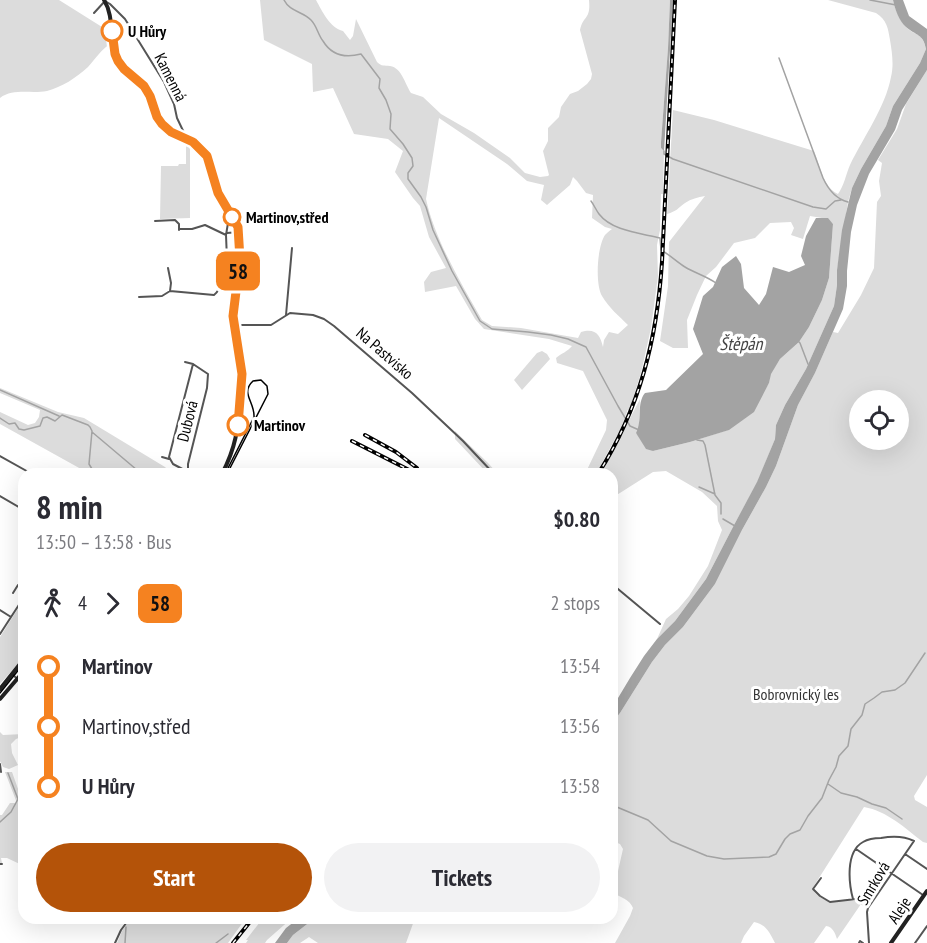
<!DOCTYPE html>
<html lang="en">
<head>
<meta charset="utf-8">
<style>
	body { margin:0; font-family:"PT Sans Narrow",sans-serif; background:#f2f2f3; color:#2b2b33; height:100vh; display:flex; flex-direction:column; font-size:22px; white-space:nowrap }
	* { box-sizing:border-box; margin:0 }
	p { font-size:20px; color:#7c7c81 }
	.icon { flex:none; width:33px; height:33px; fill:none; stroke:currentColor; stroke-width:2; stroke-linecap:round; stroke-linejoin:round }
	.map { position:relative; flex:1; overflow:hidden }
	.panel { position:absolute; left:18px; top:468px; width:600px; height:456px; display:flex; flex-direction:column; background:#fff; border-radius:18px; box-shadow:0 6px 24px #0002 }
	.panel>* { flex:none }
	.badge { padding:0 12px; border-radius:9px; font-size:21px; line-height:39px }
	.controls { position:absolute; left:849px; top:390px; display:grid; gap:12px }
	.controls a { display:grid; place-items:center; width:60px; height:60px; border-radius:50%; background:#fff; box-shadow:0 6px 24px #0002; font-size:30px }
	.map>.badge { position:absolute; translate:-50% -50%; box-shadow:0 0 0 3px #fff }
	.legs { display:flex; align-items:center; gap:9px; height:66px; padding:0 18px; font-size:20px }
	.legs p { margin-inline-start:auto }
	.summary { display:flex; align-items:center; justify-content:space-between; height:102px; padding:0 18px }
	h1 { font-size:33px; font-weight:700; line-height:45px }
	.action { display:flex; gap:12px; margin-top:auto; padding:12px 18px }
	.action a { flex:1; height:69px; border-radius:36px; background:#b45309; color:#fff; font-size:24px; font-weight:700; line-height:69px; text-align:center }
	.action a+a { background:#f2f2f3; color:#2b2b33 }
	ul { padding:0 18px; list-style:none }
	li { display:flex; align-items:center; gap:21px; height:60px; font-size:22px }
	li i { display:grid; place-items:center; width:9px; height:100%; margin:0 8px; background:currentColor }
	li i::after { content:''; width:15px; height:15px; margin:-8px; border:4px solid; border-radius:50%; background:#fff }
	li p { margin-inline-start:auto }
	li:first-child i { background:linear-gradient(#0000 50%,currentColor 0) }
	li:last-child i { background:linear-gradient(currentColor 50%,#0000 0) }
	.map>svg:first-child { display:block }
	.green { fill:#dcdcdc; fill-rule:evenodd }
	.water { fill:#a3a3a3 }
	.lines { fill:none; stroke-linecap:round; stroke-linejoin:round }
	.stream { stroke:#a3a3a3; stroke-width:1.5 }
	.street { stroke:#555; stroke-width:2 }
	.secondary { stroke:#222; stroke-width:4 }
	.tram { stroke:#000; stroke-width:1.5 }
	.rail-casing { stroke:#000; stroke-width:4 }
	.rail { stroke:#fff; stroke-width:1.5; stroke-dasharray:4.5; stroke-linecap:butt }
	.line-1-casing { stroke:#fff; stroke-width:14 }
	.line-1 { stroke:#f58220; stroke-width:9 }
	.stop-1-dot { fill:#fff; stroke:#f58220; stroke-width:3 }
	.labels { text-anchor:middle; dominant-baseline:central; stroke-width:6; stroke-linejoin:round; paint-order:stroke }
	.stop-label { font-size:16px; font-weight:bold; fill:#000; stroke:#fff; text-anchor:start }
	.street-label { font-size:16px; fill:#000; stroke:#fff }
	.park-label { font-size:16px; fill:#333; stroke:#fff }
	.water-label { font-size:18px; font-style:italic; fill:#444; stroke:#fff }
</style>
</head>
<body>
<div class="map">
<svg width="927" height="943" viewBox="0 0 927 943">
	<rect width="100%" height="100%" fill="#fff"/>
	<path class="green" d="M 0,0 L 59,0 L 110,32 L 111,43 C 102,49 95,59 88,67 C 76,78 62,87 47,91 C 31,94 13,88 0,98 Z
		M 260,0 L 316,0 C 322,11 330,28 343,31 L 350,40 L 353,36 L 356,19 L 377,62 C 382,67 384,65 390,66 C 402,68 405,84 411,93 L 423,97 L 441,114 L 474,133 L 510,158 L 525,173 L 540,177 L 548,176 L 549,175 L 543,151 L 548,141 L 548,128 L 559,117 L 561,107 L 570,94 L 578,91 L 587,84 L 591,79 L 592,74 L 580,30 C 583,15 591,20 589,0 L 670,0 L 668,48 L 661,142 L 661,148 L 664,151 L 663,194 L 661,194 L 660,230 L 657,245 L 658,276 L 651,328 L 641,373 L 629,411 L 627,410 L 627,412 L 620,430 L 596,474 L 585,474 L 606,430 L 607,420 L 583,371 L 557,363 L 556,358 C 562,353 567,352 572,346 L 549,339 L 484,329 L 475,319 L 456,286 L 425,292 L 424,282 L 431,272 L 446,268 L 429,237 L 420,206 L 413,198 L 395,172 L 403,151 L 388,139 L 354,134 L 333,88 L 313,92 L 312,64 L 264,40 ZM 439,118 L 507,164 L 527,181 L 544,185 L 541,200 L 547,205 L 570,185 L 573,177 L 577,181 L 586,193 L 593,195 L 592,218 L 605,227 L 612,229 C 609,231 607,233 605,235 C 597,247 595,284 602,296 C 609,308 619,316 628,325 L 618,334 L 609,332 L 604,340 L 603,347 C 600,335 596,328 581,332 L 578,338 L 521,328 L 492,326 L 482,320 C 461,283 435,240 426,199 Z
		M 828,0 L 893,0 C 895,9 900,21 906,27 C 916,37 922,31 926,49 L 920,63 L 893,106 L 886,126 L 861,169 L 852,188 L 848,202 L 837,270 L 837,285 L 834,306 L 806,369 L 785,405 L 776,425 L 775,439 L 757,483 L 734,525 L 706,579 L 675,621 L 657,639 L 666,619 L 678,609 L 689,596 L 708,566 L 722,530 L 718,521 L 717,506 L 702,492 L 666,471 L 653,472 L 612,498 L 612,474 L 601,474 L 640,399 L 639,427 L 636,433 L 653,451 L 690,442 L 728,430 L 761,396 L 769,383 L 770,374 L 780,359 L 799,342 L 809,327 L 822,300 L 829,278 L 833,224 L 828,219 L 810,216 L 803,239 L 791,235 L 794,228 L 791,222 L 770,223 L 755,238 L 734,243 L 716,267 L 706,276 L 697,295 L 687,320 L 688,348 L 673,348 L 660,341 L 668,286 L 669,242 L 705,196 C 698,197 691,199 685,203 C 677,209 677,211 667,214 L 673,110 L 714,120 L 814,151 C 820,165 823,187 838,194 C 844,186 846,174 850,165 C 864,136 885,108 891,77 C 894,65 892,52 890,40 C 888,28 887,20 876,13 Z
		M 927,70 L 927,775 L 914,796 L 915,800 L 927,807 L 927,843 L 923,842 C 905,828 887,811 864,807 L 812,889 C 830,913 844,892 861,904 L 837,939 C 835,933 833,927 826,926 L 814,943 L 775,943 C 770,933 766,924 754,922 L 744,936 L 741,943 L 615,943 L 630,916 L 633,908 C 630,900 621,897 613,893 L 623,849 L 620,844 L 612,841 L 612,723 L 620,713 L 652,662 L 665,645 L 683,627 L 715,584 L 742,530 L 766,487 L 776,466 L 798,405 L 815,373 L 833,332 L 838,333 L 861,295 L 874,268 L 877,202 L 881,196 L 879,181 L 882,163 L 878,160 L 897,129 L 906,104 ZM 860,400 L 898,400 L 898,440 L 860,440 Z
		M 186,141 L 190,142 L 190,218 L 160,219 L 161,166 L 178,166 L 179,164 L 186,164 Z
		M 542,351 L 547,354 L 550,359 L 522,390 L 514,380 L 537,353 Z
		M 0,388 L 58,412 L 84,418 L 165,467 L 172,474 L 90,474 L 0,424 L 0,412 L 28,425 L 35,423 L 39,417 L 40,410 L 0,393 Z
		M 455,431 L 488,463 L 498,474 L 488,474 L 455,439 Z
		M 24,599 L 24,657 L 0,684 L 0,637 Z
		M 0,732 L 3,735 L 24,734 L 24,736 L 16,739 L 11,744 L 12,753 L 18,765 L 9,769 L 3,767 L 0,761 Z
		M 5,772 L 12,772 L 23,803 L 24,803 L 24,866 L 7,858 L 1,858 L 2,863 L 0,863 L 0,815 L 2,815 L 10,803 L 17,803 Z
		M 131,918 L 246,918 L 228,943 L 117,943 L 122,931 Z
		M 263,918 L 292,918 L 267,940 L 265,943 L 246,943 L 248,940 L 246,940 Z
		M 315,918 L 415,918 L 406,943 L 318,943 L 309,937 L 300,943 L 287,943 L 293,935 Z"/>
	<path class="water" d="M 670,0 L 673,0 L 664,151 L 661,148 L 661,142 L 668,48 Z
		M 893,0 L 903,0 L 909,16 L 927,29 L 927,70 L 902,110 L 895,130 L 869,174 L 857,205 L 851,232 L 847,271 L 847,286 L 843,309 L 815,373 L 798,405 L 776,466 L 766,487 L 742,530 L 715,584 L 683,627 L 665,645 L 652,662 L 620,713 L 612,723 L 612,708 L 630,678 L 644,656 L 657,639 L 675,621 L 706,579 L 734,525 L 757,482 L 775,439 L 776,425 L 785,405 L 806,369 L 834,306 L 837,285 L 837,270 L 842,230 L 852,188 L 861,169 L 886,126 L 893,106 L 920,63 L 926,49 C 923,33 916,36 906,27 C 899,21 895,9 893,0 Z
		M 816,218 L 828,218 L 833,224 L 829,278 L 822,300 L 809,327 L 799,342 L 780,359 L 771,374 L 769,383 L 754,412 L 729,430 L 690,442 L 653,451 L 646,449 L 636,433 C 643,420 636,404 645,393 L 666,390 L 703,354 L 693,329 L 703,296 L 713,287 L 722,267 L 736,256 L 741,264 L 744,288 L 759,305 L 766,294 L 773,267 L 789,272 L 805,265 L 801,256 L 806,236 Z
		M 299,918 L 315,918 L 293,935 L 287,943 L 275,943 L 286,928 Z"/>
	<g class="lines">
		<path class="stream" d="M 284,0 C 290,12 302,11 311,20 C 317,26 318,35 323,41 C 332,56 346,58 361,54 L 380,79 L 379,88 L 386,100 L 391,114 L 390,129 L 403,144 L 412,158 L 413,166 L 408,173 L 408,179 L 421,197 L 426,207 L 433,230 L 452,271 L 480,321 L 492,329 L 528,332 L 551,335 L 568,339 L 586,347 L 618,406 L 630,426 L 639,430
			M 870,0 L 896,5
			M 779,58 L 823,178 C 828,189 836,199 848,202
			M 664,151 L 664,154 L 673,159 L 813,207 L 826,209 L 835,201 L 841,200
			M 591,201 C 594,205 596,210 599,214 C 612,231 640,233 660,238 L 661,250 C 670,255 677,262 685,267 C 695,273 706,276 716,283
			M 798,341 L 800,343 L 808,364
			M 0,390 L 59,416
			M 0,418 L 9,424 L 15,423 L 19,429 L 24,430 L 40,426 L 43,418 L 47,417 L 55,421 L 62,415 L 88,425 L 90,427 L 92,431 L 89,464 L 95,474
			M 92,432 L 137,470
			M 697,440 L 703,441 L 705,445 L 715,495 L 721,503 L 721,514
			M 121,474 L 123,471 L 129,469 L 137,470 L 139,474
			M 699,487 L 715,494
			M 723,519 L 735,526
			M 828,784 L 841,793 L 857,797 L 872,804 L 886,808 L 902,819
			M 612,805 L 648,820 L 671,841 L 707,856 L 724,859 L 769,857 L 776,854 L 785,839 L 790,834 L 800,830 L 808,816 L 822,798 L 829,780 L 836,767 L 839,756 L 848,746 L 851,729 L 862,715 L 865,704 L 874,698 L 882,692 L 895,690 L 905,683 L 925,653
			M 0,822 L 11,812 L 18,799 L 8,773
			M 125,943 L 126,927
			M 216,943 L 228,934"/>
		<path class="street" d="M 94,13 L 105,1 L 110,4 L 125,19 L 164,82 L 174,104 L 177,118 L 187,139
			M 155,221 L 175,220 L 179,224 L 179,230
			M 228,223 L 226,235 L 227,260 L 228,264 L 234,269
			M 179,229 L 192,229 L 205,225 L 226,235
			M 227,233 L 239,232
			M 168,268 L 171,283 L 170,291
			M 139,297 L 162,296 L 170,291 L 214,295 C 227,285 211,273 238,273
			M 286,315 L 292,248
			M 234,325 L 271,325 L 290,313 L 313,315 L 324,319 L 334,326 L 412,393 L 463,441 L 494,474
			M 185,362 L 193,364 L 208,374 L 207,388 L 188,464 L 188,469 L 190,474
			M 0,456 L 32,474
			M 162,457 L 169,459
			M 190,473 L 173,464 L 169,457 L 193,364
			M 0,496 L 24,510
			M 612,584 L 660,624
			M 13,593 L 18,585 L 24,589
			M 0,610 L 11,617
			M 0,634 L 24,597
			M 12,674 L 24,685
			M 0,764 L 1,772
			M 856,849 L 923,895
			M 905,854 L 927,869
			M 0,864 L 2,864
			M 821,878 L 813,889 L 820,896 L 830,902 L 856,899 L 868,908
			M 853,899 C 849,884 845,852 863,842 C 868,839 876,838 881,838 C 892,836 904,836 914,841 L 868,908 L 867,912 L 869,943
			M 115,943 L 121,930 L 130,918
			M 859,943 L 860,941 L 863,943
			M 915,943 L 927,926"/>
		<path class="secondary" d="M 104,0 C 116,19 107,43 118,62 C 124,72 137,77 144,86 C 154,100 154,119 168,130 C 180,140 195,139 206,153 C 213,163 212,177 216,188 C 222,203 237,218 239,232 C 243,260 233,286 233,314 C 233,332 239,350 241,368 C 243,378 241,389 240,400 C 238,429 236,447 222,474
			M 0,689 L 24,659
			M 0,699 L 24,671
			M 891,943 L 927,891"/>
		<path class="tram" d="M 225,474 L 254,417 C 255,402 240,393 253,381 L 261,380 L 267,386 L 268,394 L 227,474
			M 0,693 L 24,663"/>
		<g class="rail-casing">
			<path id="rail" d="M 365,435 L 396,452 L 417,468
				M 352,441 L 417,474
				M 598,474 C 640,408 657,339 662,262 L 675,0
				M 233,943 L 253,918"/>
		</g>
		<use href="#rail" class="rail"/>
	</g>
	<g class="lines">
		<g class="line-1-casing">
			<path id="line-1" d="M 112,31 L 115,54 L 118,61 L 124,69 L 144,86 L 150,96 L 157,117 L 162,124 L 171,132 L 193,142 L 207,156 L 218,193 L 238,227 L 240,259 L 233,316 L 242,374 L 238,425"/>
		</g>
		<use href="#line-1" class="line-1"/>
	</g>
	<g class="stop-1-dot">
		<circle cx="112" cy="31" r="10"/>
		<circle cx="232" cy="217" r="8"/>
		<circle cx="238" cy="425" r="10"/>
	</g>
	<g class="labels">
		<g class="stop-label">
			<text x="128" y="31">U Hůry</text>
			<text x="246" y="217">Martinov,střed</text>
			<text x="254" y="425">Martinov</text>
		</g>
		<g class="street-label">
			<text transform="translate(171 77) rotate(63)">Kamenná</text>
			<text transform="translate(385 353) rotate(41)">Na Pastvisko</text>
			<text transform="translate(187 421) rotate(-76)">Dubová</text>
			<text transform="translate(873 883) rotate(-59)">Smrková</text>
			<text transform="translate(899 910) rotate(-56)">Aleje</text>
		</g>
		<g class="park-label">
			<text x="796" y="694">Bobrovnický les</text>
		</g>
		<g class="water-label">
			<text x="741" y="343">Štěpán</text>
		</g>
	</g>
</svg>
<div class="controls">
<a><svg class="icon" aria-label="locate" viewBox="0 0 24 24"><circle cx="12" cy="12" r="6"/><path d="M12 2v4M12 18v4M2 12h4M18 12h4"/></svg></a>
</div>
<b class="badge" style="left:238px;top:271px;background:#f58220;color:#111">58</b>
<section class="panel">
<div class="summary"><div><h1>8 min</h1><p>13:50 – 13:58 · Bus</p></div><b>$0.80</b></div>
<div class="legs"><svg class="icon" aria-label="walk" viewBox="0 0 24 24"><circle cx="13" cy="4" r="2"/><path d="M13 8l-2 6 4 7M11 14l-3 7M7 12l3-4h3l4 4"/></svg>4<svg class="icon" aria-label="forward" viewBox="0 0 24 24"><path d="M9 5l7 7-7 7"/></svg><b class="badge" style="background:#f58220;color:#111">58</b><p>2 stops</p></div>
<ul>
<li><i style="color:#f58220"></i><b>Martinov</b><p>13:54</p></li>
<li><i style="color:#f58220"></i><span>Martinov,střed</span><p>13:56</p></li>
<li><i style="color:#f58220"></i><b>U Hůry</b><p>13:58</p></li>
</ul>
<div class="action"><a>Start</a><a>Tickets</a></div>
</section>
</div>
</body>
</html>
